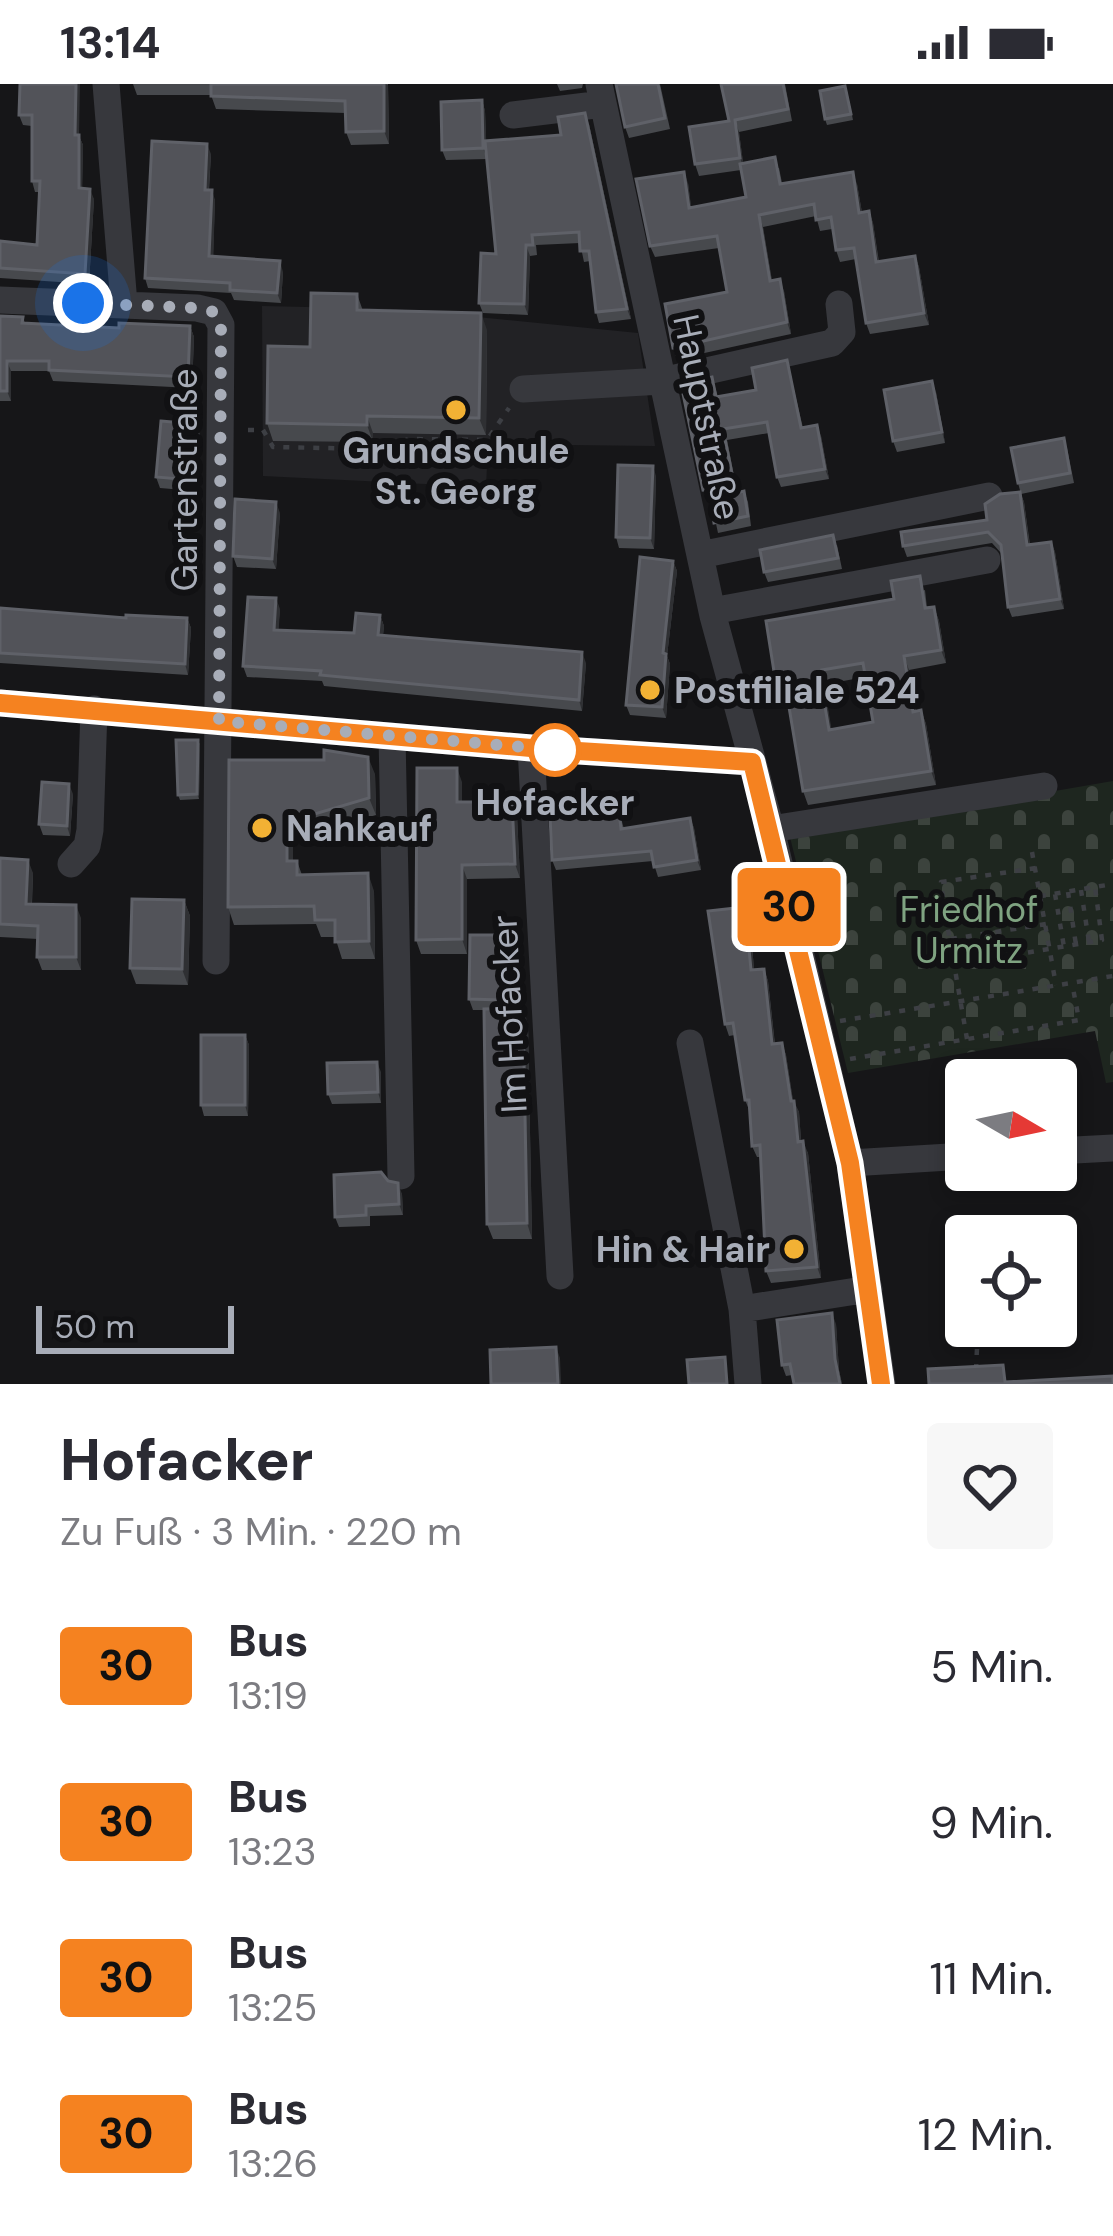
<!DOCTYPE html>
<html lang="de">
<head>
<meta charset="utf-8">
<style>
	body { margin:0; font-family:"DM Sans",sans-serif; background:#f7f7f7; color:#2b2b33; height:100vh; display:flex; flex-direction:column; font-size:45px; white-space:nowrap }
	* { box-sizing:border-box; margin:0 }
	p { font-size:39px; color:#7c7c81 }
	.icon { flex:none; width:66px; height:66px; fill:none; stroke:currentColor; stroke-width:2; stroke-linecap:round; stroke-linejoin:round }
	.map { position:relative; height:1300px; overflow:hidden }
	.drawer { display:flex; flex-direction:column; background:#fff; flex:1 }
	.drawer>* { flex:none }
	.badge { padding:0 24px; border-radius:9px; font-size:42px; line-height:78px }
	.needle { width:78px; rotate:99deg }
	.tools { position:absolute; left:945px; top:975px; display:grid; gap:24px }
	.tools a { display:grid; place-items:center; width:132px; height:132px; border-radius:12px; background:#fff; box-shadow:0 6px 18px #0003; font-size:60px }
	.scale { position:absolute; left:36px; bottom:30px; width:198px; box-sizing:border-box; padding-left:12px; border:6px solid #a8adb8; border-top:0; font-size:33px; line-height:42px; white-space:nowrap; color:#a8adb8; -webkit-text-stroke:9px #111113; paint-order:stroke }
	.you { position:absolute; width:60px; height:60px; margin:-30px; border:9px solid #fff; border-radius:50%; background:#1a73e8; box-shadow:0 0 0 18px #1a73e833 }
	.map>.badge { position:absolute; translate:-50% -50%; box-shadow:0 0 0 6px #fff }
	.round { display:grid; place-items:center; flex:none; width:126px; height:126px; border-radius:12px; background:#f7f7f7 }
	.headline { display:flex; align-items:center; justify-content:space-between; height:204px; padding:0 60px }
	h1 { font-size:57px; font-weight:800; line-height:90px }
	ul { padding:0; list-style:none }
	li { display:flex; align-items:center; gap:36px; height:156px; padding:0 60px }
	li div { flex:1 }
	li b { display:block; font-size:45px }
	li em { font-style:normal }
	li .badge { min-width:132px; font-weight:700; text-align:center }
	.status { display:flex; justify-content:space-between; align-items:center; height:84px; padding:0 60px; background:#fff; direction:ltr }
	.status svg { height:33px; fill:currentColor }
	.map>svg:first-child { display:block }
	.built { fill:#222225 }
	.cemetery { fill:url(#cemetery-stones) }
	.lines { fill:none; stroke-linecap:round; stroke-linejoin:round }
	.path { stroke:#3d3f44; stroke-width:4.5; stroke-dasharray:6 9; stroke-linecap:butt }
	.minor { stroke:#37383d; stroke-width:27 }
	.wall { fill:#47494d; fill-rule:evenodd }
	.shaded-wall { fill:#2f3033 }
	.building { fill:#525359; stroke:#5f6168; stroke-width:3; fill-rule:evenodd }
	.line-casing { stroke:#fff; stroke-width:27 }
	.line { stroke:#f58220; stroke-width:18 }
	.walk { stroke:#a8adb8; stroke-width:12; stroke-dasharray:0 21.6 }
	.poi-dot { fill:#f2b134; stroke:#111113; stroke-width:4.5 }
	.stop-dot { fill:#fff; stroke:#f58220; stroke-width:6 }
	.labels { text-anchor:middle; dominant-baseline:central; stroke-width:12; stroke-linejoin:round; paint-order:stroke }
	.street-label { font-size:36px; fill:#a8adb8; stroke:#111113 }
	.poi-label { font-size:36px; font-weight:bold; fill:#a8adb8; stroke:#111113; text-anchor:start }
	.stop-label { font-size:36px; font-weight:bold; fill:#a8adb8; stroke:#111113 }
	.park-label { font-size:36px; fill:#7fa381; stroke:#111113 }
</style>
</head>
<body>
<div class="status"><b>13:14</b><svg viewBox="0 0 49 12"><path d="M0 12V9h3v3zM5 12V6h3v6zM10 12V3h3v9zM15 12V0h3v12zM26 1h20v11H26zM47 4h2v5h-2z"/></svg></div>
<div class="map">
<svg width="1113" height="1300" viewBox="0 0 1113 1300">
	<defs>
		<pattern id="cemetery-stones" width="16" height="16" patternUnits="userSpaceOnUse" patternTransform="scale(3)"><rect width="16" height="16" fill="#1e261f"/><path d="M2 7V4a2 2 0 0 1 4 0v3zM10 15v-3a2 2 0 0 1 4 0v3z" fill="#3c433d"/></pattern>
	</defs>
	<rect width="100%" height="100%" fill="#161618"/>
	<path class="built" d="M 262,222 L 396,225 L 638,249 L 655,362 L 488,360 L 486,403 L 263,392 Z"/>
	<path class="cemetery" d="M 1113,697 L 1113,998 L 1106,999 L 1095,947 L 848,989 L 790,753 Z"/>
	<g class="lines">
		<path class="path" d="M 248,346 L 263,346 L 273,363 L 373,365 L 409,355 L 487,356 L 509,324
			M 1032,768 L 1056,901
			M 1081,806 L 1089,858
			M 1068,808 L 1076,861
			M 1055,810 L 1064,863
			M 945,828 L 941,798 L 1036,784
			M 951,855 L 1046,840
			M 954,881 L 1102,856 L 1095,803
			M 840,937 L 1113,892
			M 967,955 L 945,828 L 1113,800
			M 850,975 L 1079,936 L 1072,899
			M 976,1286 L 978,1242"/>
		<path class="minor" d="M 106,0 L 124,220
			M 599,0 L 713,532 L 771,745 L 850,1079 L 882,1300
			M 513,31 L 603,20
			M 0,216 L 197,224 L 214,228 L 221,241 L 216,877
			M 523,305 L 662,297 L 832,259 L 842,248 L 839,220
			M 700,471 L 989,412
			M 712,527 L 987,476
			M 0,619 L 531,664 L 752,678
			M 392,652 L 401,1092
			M 531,664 L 560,1192
			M 771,745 L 1044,702
			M 71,780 L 87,762 L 90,746 L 94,625
			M 690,959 L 742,1225 L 748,1300
			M 1056,1067 L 1113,1064
			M 850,1079 L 966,1072
			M 742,1225 L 869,1205"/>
	</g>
	<path class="wall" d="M 20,0 L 79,52 L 83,61 L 82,105 L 94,115 L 89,200 L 0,194 L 0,157 L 37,161 L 40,108 L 35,108 L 32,97 L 32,42 L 23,41 L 19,31 Z
		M 133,0 L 388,0 L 389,60 L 351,61 L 346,48 L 346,29 L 216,25 L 211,11 L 137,11 Z
		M 557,0 L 583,0 L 582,4 L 560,7 Z
		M 660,0 L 670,45 L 629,54 L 625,43 Z
		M 721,0 L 785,0 L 792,37 L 739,48 L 743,79 L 779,84 L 782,99 L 857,100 L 862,129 L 869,127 L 873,139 L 879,178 L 915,172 L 919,183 L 929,241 L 870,250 L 866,239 L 856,175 L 840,178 L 836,166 L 832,145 L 820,147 L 816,132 L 763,143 L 772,197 L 784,207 L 791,250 L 677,275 L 673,264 L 727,208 L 719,164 L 655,173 L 650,162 L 688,99 L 691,124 L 746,113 L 741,86 L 699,92 L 695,80 L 729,37 Z
		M 847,7 L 853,36 L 827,41 L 825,35 Z
		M 482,16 L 485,27 L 486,57 L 561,51 L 589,40 L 631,235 L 599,239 L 596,228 L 590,177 L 584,178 L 580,159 L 536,161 L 537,171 L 530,172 L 528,231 L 483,229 L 479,219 L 496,170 L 487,75 L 446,76 L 442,66 Z
		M 211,70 L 209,106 L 215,116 L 213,173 L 283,188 L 281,219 L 234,216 L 231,209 L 148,204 L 145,194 Z
		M 357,210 L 363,227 L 487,246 L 486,351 L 373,349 L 373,358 L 273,357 L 267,339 L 310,263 Z
		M 0,232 L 23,233 L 25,239 L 119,244 L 190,242 L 194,253 L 192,304 L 53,297 L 49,287 L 11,287 L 11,317 L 0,317 Z
		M 787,276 L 803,344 L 821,352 L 829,395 L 781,403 L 777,393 L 769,349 L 727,356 L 737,408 L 744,407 L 748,418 L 751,442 L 718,449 L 711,416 L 707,416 L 703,406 L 712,293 L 718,313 L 756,306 Z
		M 936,308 L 945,359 L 897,368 L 893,357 Z
		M 196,340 L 200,351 L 195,407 L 160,404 L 156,393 Z
		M 1067,364 L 1074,399 L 1021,410 L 1018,399 Z
		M 656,392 L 654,465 L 619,464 L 616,453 Z
		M 1020,408 L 1024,418 L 1030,461 L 1051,458 L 1055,468 L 1064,525 L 1012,533 L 1008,523 L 1001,469 L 992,459 L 907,473 L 903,462 L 987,436 Z
		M 280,429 L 276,485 L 237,483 L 233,472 Z
		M 837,461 L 842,485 L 768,498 L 764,488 Z
		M 673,477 L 677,487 L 667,572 L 670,580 L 666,634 L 630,631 L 626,621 Z
		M 925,506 L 927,524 L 934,523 L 939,537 L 946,579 L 909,586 L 916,627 L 921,626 L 926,640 L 936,701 L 808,721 L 803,707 L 787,613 L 781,614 L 776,600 L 894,515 ZM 865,593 L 873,638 L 831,646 L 825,606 L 829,606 L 827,600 Z
		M 0,524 L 126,534 L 187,534 L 191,544 L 188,591 L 0,579 Z
		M 280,525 L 278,546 L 354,549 L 380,531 L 384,542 L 383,551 L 586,579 L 582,627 L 324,602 L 322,597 L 247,593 L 243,582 Z
		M 198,656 L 200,661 L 199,715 L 180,716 L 178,711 Z
		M 229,676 L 375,690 L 376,731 L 293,755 L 293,777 L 297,777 L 302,791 L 374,807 L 375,875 L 342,875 L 335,853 L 321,853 L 316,840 L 234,841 L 228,823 Z
		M 462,698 L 462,718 L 517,732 L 520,794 L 467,795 L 467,870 L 421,870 L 416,856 Z
		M 73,710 L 70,752 L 43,751 L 39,740 Z
		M 619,727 L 624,745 L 690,734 L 694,744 L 701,786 L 658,793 L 653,777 L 556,786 L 552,776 Z
		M 0,774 L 33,789 L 32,820 L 81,834 L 81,886 L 42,886 L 37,873 L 38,855 L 0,853 Z
		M 184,816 L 190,832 L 188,901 L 136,900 L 130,884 Z
		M 745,823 L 750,835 L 754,886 L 764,885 L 768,897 L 775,960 L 782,959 L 786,971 L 793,1017 L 799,1028 L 801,1057 L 808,1069 L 821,1194 L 771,1199 L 766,1187 L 761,1073 L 757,1073 L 752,1062 L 750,1028 L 745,1016 L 735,951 L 729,952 L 725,940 Z
		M 502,851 L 506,862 L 505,925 L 528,940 L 532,1155 L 493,1155 L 487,1140 L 484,926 L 473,926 L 469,915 Z
		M 245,951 L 249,961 L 248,1032 L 204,1032 L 201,1021 Z
		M 381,988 L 381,1019 L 332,1020 L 328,1010 Z
		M 388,1097 L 402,1110 L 403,1131 L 370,1132 L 370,1142 L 339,1143 L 335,1133 Z
		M 836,1240 L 839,1286 L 842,1300 L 794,1300 L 792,1291 L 786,1292 L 782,1281 Z"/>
	<path class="shaded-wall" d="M 76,0 L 80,0 L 79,52 L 83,61 L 82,115 L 79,104 L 75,51 Z
		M 384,0 L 388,1 L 389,60 L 384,47 Z
		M 482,16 L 485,27 L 487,75 L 483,64 Z
		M 585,29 L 589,40 L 631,235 L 627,225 Z
		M 735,36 L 739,48 L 744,85 L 740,74 Z
		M 207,60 L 211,70 L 208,116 L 205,106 Z
		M 684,88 L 688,99 L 693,136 L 689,124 Z
		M 853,88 L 857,100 L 864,140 L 859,129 Z
		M 90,105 L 94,115 L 89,200 L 85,190 Z
		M 212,106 L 215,116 L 213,183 L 209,172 Z
		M 869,127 L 873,139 L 880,190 L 876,178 Z
		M 759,131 L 763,143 L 774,209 L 770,197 Z
		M 526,161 L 530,172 L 528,231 L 524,220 Z
		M 915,172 L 919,183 L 929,241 L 924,229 Z
		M 280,177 L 283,188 L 281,219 L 277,209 Z
		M 780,195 L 784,207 L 791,250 L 787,238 Z
		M 481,229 L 487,246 L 486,351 L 479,334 Z
		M 190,242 L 194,253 L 192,304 L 188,293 Z
		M 7,277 L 11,287 L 11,317 L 7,307 Z
		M 932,297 L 936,308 L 945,359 L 942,348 Z
		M 367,332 L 373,349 L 373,358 L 367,341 Z
		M 196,340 L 200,351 L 195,407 L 191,396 Z
		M 817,341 L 821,352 L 829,395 L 825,385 Z
		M 723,345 L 727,356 L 739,419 L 736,409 Z
		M 653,382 L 656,392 L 654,465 L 650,454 Z
		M 1020,408 L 1024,418 L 1031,472 L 1027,461 Z
		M 276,418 L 280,429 L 276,485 L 272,475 Z
		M 1051,458 L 1055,468 L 1064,525 L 1060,515 Z
		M 673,477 L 677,487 L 667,572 L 670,580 L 666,634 L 662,623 L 663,569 Z
		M 276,514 L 280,525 L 278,557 L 274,546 Z
		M 934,523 L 939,537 L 946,579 L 941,566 Z
		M 380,531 L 384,542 L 382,561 L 378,551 Z
		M 187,534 L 191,544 L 188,591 L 185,580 Z
		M 582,568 L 586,579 L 582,627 L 579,616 Z
		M 904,572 L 909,586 L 918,641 L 913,628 Z
		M 820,593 L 825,606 L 834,660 L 829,646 Z
		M 921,626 L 926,640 L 936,701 L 931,687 Z
		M 198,656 L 200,661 L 199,715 L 197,710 Z
		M 368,673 L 375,690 L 376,731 L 369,714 Z
		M 457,684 L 462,698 L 462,732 L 457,718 Z
		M 69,700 L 73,710 L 70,752 L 67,742 Z
		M 512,718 L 517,732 L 520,794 L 515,780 Z
		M 690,734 L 694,744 L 701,786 L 697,776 Z
		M 287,738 L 293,755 L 293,795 L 287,777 Z
		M 28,776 L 33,789 L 31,834 L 26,820 Z
		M 462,781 L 467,795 L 467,870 L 462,855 Z
		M 368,789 L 374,807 L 375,875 L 369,857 Z
		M 184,816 L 190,832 L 188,901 L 182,885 Z
		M 76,821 L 81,834 L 81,886 L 76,873 Z
		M 745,823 L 750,835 L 755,898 L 751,886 Z
		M 502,851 L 506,862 L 505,926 L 501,916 Z
		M 764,885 L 768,897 L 776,972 L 772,960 Z
		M 523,924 L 528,940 L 532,1155 L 527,1139 Z
		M 245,951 L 249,961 L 248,1032 L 245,1021 Z
		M 782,959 L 786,971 L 795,1029 L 791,1017 Z
		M 377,978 L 381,988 L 381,1019 L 378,1008 Z
		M 794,1017 L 799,1028 L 802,1069 L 798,1058 Z
		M 803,1057 L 808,1069 L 821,1194 L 817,1183 Z
		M 398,1099 L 402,1110 L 403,1131 L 399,1120 Z
		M 832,1229 L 836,1240 L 839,1286 L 842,1300 L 840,1300 L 835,1275 Z
		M 556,1263 L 560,1274 L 561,1300 L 558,1300 Z"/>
	<path class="building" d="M 20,0 L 76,0 L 75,51 L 79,51 L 79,104 L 90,105 L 85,190 L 0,184 L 0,157 L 37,161 L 40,97 L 32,97 L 32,31 L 19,31 Z
		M 211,0 L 384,0 L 384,47 L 346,48 L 345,17 L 211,12 Z
		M 616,0 L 658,0 L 665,34 L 625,43 Z
		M 721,0 L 783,0 L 788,25 L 735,36 L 740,74 L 695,80 L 689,43 L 729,37 Z
		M 845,2 L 851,30 L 825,35 L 820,7 Z
		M 482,16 L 483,64 L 442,66 L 441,18 Z
		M 585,29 L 627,225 L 596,228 L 589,167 L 580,167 L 579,148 L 532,151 L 533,161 L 526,161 L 524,220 L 479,219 L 481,169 L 496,170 L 485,57 L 561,51 L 558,33 Z
		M 152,57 L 207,60 L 205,106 L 212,106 L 209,172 L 280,177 L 277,209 L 230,206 L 230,199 L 145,194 Z
		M 775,73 L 780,100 L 853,88 L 859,129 L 869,127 L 876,178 L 915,172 L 924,229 L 866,239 L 854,164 L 836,166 L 831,133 L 816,136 L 814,120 L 759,131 L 770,197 L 780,195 L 787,238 L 673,264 L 665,220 L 727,208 L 717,152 L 650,162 L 636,95 L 684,88 L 689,124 L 746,113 L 740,80 Z
		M 311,209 L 357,210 L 357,226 L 481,229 L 479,334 L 367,332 L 367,341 L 267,339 L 268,262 L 310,263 Z
		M 0,232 L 23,233 L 22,239 L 119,244 L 119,239 L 190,242 L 188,293 L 49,286 L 49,277 L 7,277 L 7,307 L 0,307 Z
		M 787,276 L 801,344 L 817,341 L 825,385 L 777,393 L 767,338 L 723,345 L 736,409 L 744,407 L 748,432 L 714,439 L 709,405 L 703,406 L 681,300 L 712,293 L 716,313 L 756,306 L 752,284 Z
		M 932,297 L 942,348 L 893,357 L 884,306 Z
		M 161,337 L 196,340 L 191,396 L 156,393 Z
		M 1064,354 L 1070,389 L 1018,399 L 1011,364 Z
		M 618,381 L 653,382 L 650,454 L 616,453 Z
		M 1020,408 L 1027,461 L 1051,458 L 1060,515 L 1008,523 L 1001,461 L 988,448 L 903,462 L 901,448 L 987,436 L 985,420 L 1000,410 Z
		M 235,415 L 276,418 L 272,475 L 233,472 Z
		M 833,451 L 838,474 L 764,488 L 760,466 Z
		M 640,473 L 673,477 L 663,569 L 666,570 L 662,623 L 626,621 Z
		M 920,492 L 925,524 L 934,523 L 941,566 L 904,572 L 913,628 L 921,626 L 931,687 L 803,707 L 785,599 L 776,600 L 766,537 L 894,515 L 891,497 ZM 863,579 L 873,638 L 829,646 L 820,593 L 824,592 L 822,586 Z
		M 248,513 L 276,514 L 274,546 L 354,549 L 356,529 L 380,531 L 378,551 L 582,568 L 579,616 L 320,591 L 321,587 L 243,582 Z
		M 0,524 L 126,534 L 126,531 L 187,534 L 185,580 L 0,569 Z
		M 176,656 L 198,656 L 197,710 L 178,711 Z
		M 324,666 L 368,673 L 369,714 L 287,738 L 287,777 L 297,777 L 297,791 L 368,789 L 369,857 L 335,858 L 335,836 L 315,836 L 314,822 L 228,823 L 229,676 L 324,676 Z
		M 417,684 L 457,684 L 457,718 L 512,718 L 515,780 L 462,781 L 462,855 L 416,856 Z
		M 42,698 L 69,700 L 67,742 L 39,740 Z
		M 619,727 L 621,745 L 690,734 L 697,776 L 654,783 L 651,767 L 552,776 L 550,731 Z
		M 0,774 L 28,776 L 26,820 L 76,821 L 76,873 L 37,873 L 38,842 L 0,840 Z
		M 132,815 L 184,816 L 182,885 L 130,884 Z
		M 745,823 L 751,886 L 764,885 L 772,960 L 782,959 L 791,1017 L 794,1017 L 798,1058 L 803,1057 L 817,1183 L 766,1187 L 760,1061 L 752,1062 L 749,1016 L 745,1016 L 733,939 L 725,940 L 708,827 Z
		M 470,851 L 502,851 L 501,916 L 469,915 Z
		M 523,924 L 527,1139 L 487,1140 L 484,925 Z
		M 201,951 L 245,951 L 245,1021 L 201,1021 Z
		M 377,978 L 378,1008 L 328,1010 L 327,979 Z
		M 381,1088 L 388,1097 L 398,1099 L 399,1120 L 366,1122 L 366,1131 L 335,1133 L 334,1091 Z
		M 832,1229 L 835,1275 L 840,1300 L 794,1300 L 790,1280 L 782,1281 L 777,1236 Z
		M 556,1263 L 558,1300 L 491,1300 L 490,1266 Z
		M 725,1273 L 727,1300 L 689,1300 L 687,1276 Z
		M 1003,1281 L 1005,1298 L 1113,1292 L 1113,1300 L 929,1300 L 928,1285 Z"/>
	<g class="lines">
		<g class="line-casing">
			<path id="line" d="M 0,619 L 531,664 L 752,678 L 850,1079 L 881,1300"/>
		</g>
		<use href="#line" class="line"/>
		<path class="walk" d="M 83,219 L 197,224 L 214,228 L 221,241 L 219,637 L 559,666 L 555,666"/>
	</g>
	<g class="poi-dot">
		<circle cx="456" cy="326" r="12"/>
		<circle cx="650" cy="606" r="12"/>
		<circle cx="262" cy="744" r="12"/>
		<circle cx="794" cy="1165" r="12"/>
	</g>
	<circle class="stop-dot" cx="555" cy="666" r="24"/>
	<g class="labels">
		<g class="street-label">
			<text transform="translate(707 333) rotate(78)">Hauptstraße</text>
			<text transform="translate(184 396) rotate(-90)">Gartenstraße</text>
			<text transform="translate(509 930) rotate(-93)">Im Hofacker</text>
		</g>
		<g class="poi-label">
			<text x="456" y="366" text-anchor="middle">Grundschule<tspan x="456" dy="41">St. Georg</tspan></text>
			<text x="674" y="606">Postfiliale 524</text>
			<text x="286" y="744">Nahkauf</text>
			<text x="770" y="1165" text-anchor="end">Hin &amp; Hair</text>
		</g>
		<g class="stop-label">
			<text x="555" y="718">Hofacker</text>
		</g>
		<g class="park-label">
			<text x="969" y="825">Friedhof<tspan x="969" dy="41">Urmitz</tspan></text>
		</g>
	</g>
</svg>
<div class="tools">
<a><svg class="needle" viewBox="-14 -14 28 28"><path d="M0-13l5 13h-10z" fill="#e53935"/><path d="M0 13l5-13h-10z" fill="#7c7c81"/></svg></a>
<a><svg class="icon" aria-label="locate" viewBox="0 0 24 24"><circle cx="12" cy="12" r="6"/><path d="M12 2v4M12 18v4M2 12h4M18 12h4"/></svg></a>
</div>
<div class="scale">50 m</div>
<div class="you" style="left:83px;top:219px"></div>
<b class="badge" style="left:789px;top:823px;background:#f58220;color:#111">30</b>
</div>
<section class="drawer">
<div class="headline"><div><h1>Hofacker</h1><p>Zu Fuß · 3 Min. · 220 m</p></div><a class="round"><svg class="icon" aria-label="heart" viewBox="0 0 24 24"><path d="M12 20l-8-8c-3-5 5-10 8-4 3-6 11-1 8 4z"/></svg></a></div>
<ul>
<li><span class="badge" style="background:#f58220;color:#111">30</span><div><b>Bus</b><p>13:19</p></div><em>5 Min.</em></li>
<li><span class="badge" style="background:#f58220;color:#111">30</span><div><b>Bus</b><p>13:23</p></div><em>9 Min.</em></li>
<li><span class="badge" style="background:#f58220;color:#111">30</span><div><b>Bus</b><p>13:25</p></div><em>11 Min.</em></li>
<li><span class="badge" style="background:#f58220;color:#111">30</span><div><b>Bus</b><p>13:26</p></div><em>12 Min.</em></li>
</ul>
</section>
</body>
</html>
